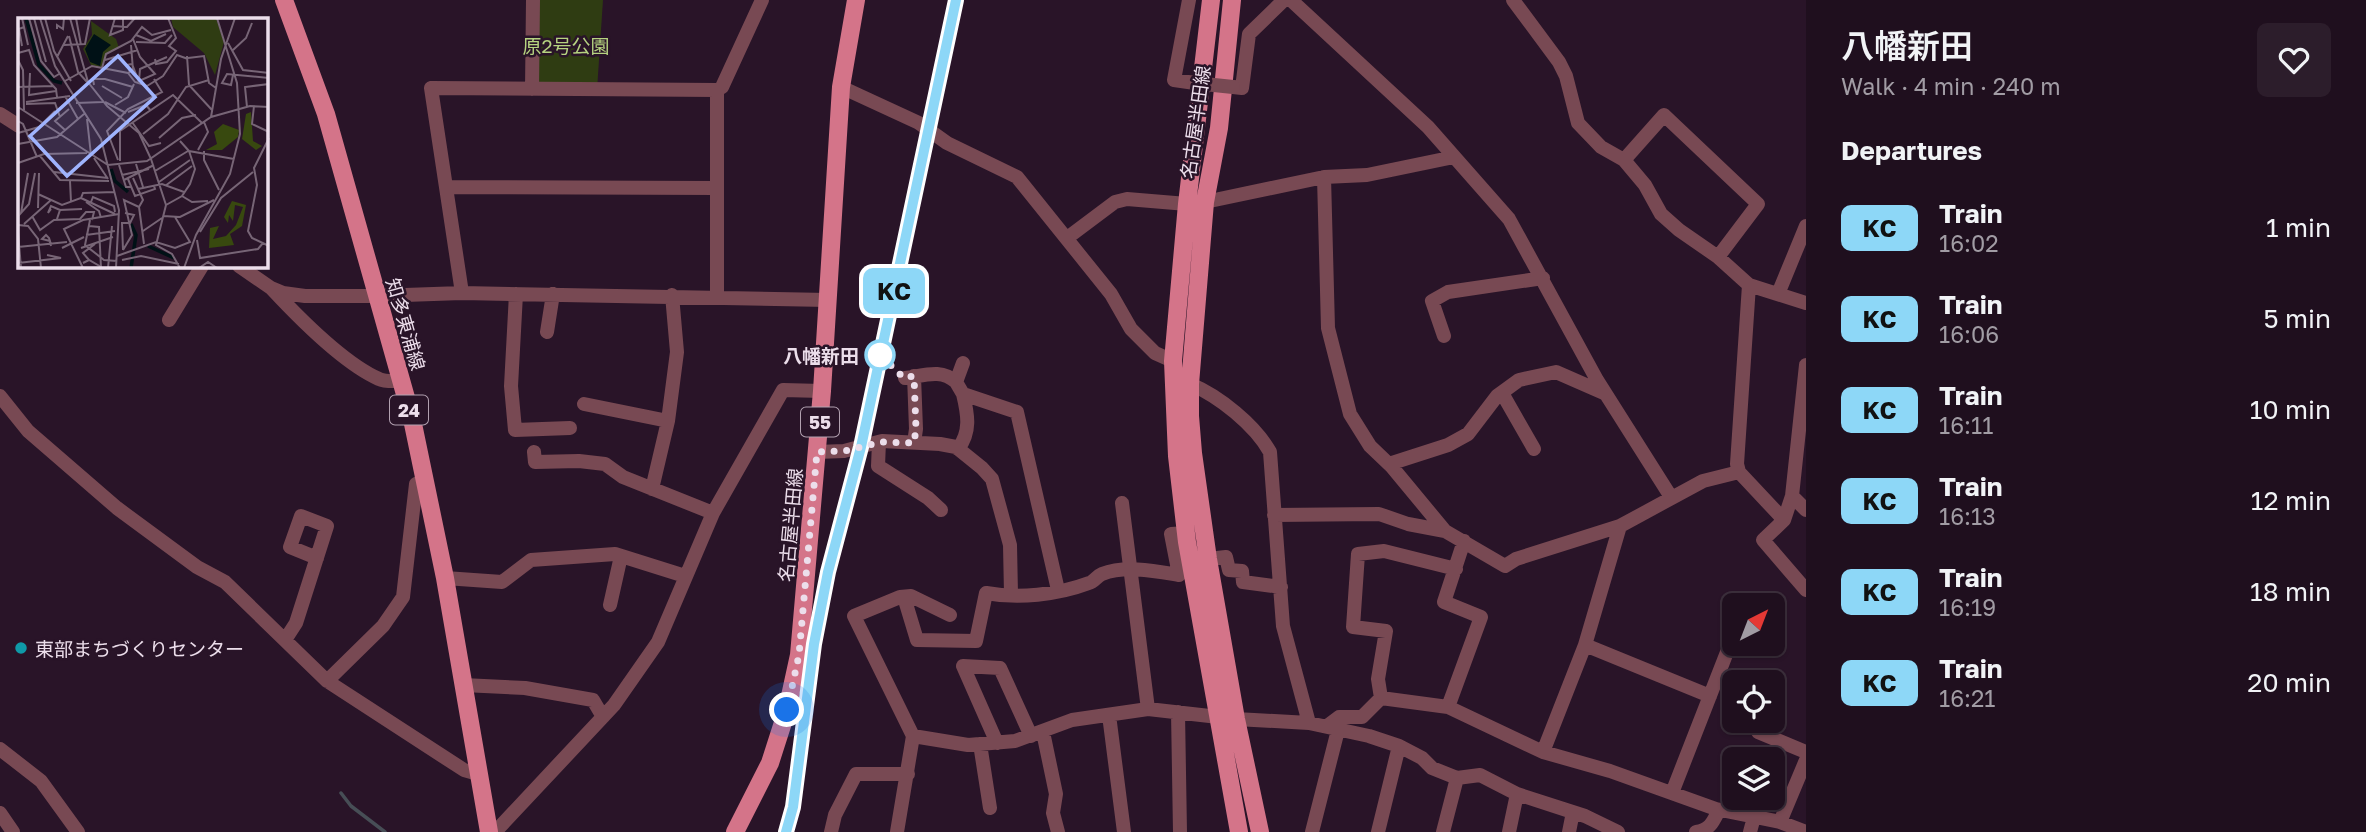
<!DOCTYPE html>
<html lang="en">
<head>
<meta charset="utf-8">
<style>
	body { margin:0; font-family:"Golos Text","Noto Sans JP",sans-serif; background:#2c1d2b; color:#f1f3f6; height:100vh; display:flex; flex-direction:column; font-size:26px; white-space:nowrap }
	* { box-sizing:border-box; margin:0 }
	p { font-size:23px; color:#a19ca4 }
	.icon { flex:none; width:38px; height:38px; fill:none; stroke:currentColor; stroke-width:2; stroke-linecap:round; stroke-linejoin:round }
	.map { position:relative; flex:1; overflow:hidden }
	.details { display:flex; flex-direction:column; background:#1f0f1e; width:560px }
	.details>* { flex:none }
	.badge { padding:0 14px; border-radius:10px; font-size:24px; line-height:46px }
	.needle { width:46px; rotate:42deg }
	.buttons { position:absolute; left:1722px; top:593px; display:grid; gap:14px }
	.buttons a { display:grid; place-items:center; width:63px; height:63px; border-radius:10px; background:#1f0f1e; box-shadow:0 2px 5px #0004,0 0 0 2px #3c2f3c; font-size:35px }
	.you { position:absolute; width:35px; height:35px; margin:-18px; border:5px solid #fff; border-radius:50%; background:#1a73e8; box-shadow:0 0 0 10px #1a73e833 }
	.map>.badge { position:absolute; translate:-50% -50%; box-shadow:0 0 0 4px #fff }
	h2 { padding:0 35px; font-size:26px; line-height:63px }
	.round { display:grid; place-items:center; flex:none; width:74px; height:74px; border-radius:10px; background:#2c1d2b }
	.summary { display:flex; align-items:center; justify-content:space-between; height:119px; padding:0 35px }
	h1 { font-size:33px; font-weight:600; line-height:52px }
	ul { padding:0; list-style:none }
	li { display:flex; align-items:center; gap:21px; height:91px; padding:0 35px }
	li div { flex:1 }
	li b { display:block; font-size:26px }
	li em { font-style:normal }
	li .badge { min-width:77px; font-weight:700; text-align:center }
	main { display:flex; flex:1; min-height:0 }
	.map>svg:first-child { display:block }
	.green { fill:#2f3c12 }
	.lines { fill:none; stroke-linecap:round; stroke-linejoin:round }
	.stream { stroke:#474e56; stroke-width:3.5 }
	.minor { stroke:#784953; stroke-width:14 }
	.primary { stroke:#d47489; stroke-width:18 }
	.rail { stroke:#a696a5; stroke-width:3.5; stroke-dasharray:10 5; stroke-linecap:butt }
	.minor-bridge { stroke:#784953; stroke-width:14 }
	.line-casing { stroke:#fff; stroke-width:16 }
	.line { stroke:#8dd7f7; stroke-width:10 }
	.walk { stroke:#ecdeeb; stroke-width:7; stroke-dasharray:0 12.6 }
	.stop-dot { fill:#fff; stroke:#8dd7f7; stroke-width:3.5 }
	.culture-dot { fill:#0f9aa8; stroke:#291428; stroke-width:2.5 }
	.labels { text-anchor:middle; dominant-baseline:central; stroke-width:5; stroke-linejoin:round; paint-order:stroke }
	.shield { fill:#291428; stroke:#b2a1b0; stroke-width:2 }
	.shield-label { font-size:18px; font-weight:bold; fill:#ecdeeb }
	.park-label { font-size:19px; fill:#b6d380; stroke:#291428 }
	.street-label { font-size:19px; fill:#ecdeeb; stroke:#291428 }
	.stop-label { font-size:19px; font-weight:bold; fill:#ecdeeb; stroke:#291428; text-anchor:end }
	.poi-label { font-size:19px; fill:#ecdeeb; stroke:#291428; text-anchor:start }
	.inset-river { fill:none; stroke:#001116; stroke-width:3.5 }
	.inset-road { fill:none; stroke:#776576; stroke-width:2 }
	.view { fill:#9fb3fd; fill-opacity:0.15; stroke:#9fb3fd; stroke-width:3.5 }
	.inset-edge { fill:none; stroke:#ecdeeb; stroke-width:3.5 }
</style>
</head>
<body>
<main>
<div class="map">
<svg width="1806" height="832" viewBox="0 0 1806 832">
	<rect width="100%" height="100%" fill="#291428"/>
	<path class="green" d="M 533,0 L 603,0 L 597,90 L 532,89 Z"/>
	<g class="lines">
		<path class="stream" d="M 341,793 L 351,806 L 385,832"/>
		<path class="minor" d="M 1189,0 L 1174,80 L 1195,83
			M 1291,0 L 1428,127 L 1509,219 L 1597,380 L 1671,497
			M 1513,0 L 1559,62 L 1566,76 L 1578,123 L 1601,147 L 1624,160 L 1645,185 L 1661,214 L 1679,230 L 1718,257 L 1749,285 L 1806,303
			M 841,87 L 919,123 L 947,143 L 1017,177 L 1111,294 L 1131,329 L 1155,353 L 1173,361
			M 1233,87 L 1242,88 L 1249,34 L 1284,0
			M 532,89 L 533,0
			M 0,114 L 19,126
			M 1624,160 L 1664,115 L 1758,204 L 1718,257
			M 1324,177 L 1328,328 L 1350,414 L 1370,446 L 1392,467 L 1445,531
			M 447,187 L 717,188
			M 1067,238 L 1115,202 L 1127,199 L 1187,204 L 1205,202 L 1324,177 L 1367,175 L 1454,157
			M 239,266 L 271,288 L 283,293 L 305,296 L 376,296 L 462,293 L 828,300
			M 1749,285 L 1737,464 L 1739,472 L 1784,520
			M 272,289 C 299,318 343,363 379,379 C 385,382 394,381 401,381
			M 462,293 L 431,88 L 717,90
			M 516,294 L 511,386 L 515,430 L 570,428
			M 1778,294 L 1806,226
			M 717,297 L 717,90 L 722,87 L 762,0
			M 169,320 L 202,266
			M 547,332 L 553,294
			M 1444,336 L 1432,301 L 1448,292 L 1543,278
			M 963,363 L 956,382 L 963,394 L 1017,412 L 1058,590
			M 1806,365 L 1792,496 L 1784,520 L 1763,540 L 1806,590
			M 905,378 C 923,376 941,368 956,382
			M 1190,384 C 1219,396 1255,425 1270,452 L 1283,626 L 1309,723
			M 1502,393 L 1534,449
			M 0,396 L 28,431 L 117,508 L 197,567 L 225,582 L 327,681 L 464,770 L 478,774
			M 584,404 L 668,421
			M 879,442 L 878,466 L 928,498 L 941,510
			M 914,443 L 916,429 L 914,376
			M 958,449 C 971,432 968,415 963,394
			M 534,452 L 535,462 L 579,461 L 605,464 L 623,477 L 713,513
			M 817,452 L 844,451 L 882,441 L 940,444 L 956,447 L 982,468 L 992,479 L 1010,545 L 1011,594
			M 1389,464 L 1448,445 L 1468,434 L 1497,396 L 1519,380 L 1556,372 L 1604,393
			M 652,489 L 668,421 L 677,352 L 672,295
			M 1792,496 L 1806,510
			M 1122,503 L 1148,709
			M 1274,515 L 1379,514 L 1408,524 L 1445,531 L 1505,566 L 1516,559 L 1620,526 L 1703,481 L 1739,472
			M 1208,559 L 1226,557 L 1229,570 L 1242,571 L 1243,582 L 1281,587
			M 445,578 L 502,582 L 531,560 L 615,554 L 685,576
			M 904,597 L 917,640 L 976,641 L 986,593 C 1018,599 1057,595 1089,583 C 1094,582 1097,576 1102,574 C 1125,565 1155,571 1179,575 L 1171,534 L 1186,533
			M 610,605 L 621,556
			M 285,640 L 296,623 L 327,526 L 301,516 L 290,547 L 317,558
			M 1585,645 L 1710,696
			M 327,681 L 383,626 L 403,597 L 416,484 L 424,480
			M 463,685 L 525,688 L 593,700 L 603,717
			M 1381,698 L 1378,679 L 1386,631 L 1353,627 L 1358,554 L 1384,551 L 1456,569
			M 1448,707 L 1481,617 L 1444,602 L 1464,541
			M 1178,712 L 1180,832
			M 1109,715 L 1124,832
			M 1762,721 L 1758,732 L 1806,752
			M 1327,726 L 1339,717 L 1362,717 L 1381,698 L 1448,707 L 1543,752 L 1610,771 L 1716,809 L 1780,822 L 1806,832
			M 1043,732 L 1056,794 L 1053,813 L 1058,832
			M 913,736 L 854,616 L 900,597 L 911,596 L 950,615
			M 997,743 L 963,666 L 1000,668 L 1031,736
			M 980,744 L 990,808
			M 0,749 L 41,781 L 78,832
			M 1543,752 L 1585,645 L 1620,526
			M 1672,793 L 1729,647
			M 0,813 L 13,832
			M 1780,822 L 1806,760
			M 495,832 L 614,705 L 658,642 L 713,513 L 783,390 L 822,391
			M 831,832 L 835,815 L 856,774 L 908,774
			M 897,832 L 913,736 L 968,745 L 1015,741 L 1072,720 L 1148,709 L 1236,719 L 1309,723 L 1369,736 L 1399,746 L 1422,758 L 1432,768 L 1457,778 L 1480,775 L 1517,794 L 1585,816 L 1618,832
			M 1312,832 L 1338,730
			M 1378,832 L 1399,746
			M 1443,832 L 1457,778
			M 1509,832 L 1517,794
			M 1569,832 L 1573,812
			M 1696,832 C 1710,830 1713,822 1719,810
			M 1750,832 L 1754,817"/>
		<path class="primary" d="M 284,0 L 326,114 L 412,419 L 445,578 L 489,832
			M 1211,0 L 1187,204 L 1173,361 L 1177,456 L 1187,542 L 1239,832
			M 1232,0 L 1219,128 L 1205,202 L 1190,384 L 1190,416 L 1193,453 L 1208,559 L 1236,719 L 1260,832
			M 735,832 L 770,763 L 787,710 L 799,655 L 822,391 L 841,87 L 856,0"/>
		<path class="rail" d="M 786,832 L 793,807 L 814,644 L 828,572 L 861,447 L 956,0"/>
		<path class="minor-bridge" d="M 1195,83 L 1233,87"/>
	</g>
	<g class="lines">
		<g class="line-casing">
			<path id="line" d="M 786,832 L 793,807 L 814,644 L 828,572 L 861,447 L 956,0"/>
		</g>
		<use href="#line" class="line"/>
		<path class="walk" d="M 787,710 L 799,655 L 817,452 L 844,451 L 882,442 L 914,443 L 916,429 L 914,376 L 904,378 L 880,355"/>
	</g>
	<circle class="stop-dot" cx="880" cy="355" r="14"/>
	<circle class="culture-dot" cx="21" cy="648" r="7"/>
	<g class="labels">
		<g class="shield">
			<rect x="390" y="395.5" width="38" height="29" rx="5"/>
			<rect x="801" y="407.5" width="38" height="29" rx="5"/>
		</g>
		<g class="shield-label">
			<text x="409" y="410">24</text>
			<text x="820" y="422">55</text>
		</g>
		<g class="park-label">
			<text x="566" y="45">原2号公園</text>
		</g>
		<g class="street-label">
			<text transform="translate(1195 122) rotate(-82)">名古屋半田線</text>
			<text transform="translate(406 324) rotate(74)">知多東浦線</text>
			<text transform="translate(790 525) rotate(-85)">名古屋半田線</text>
		</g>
		<g class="stop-label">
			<text x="859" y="355">八幡新田</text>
		</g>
		<g class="poi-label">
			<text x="35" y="648">東部まちづくりセンター</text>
		</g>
	</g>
	<g transform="translate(18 18)">
		<rect width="250" height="250" fill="#291428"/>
		<path d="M 153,0 L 198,0 L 206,24 L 197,57 L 186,35 L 155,9 ZM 73,3 L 98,21 L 101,30 L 90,34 L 84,49 L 73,47 L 65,31 L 74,17 Z" fill="#2f3c12"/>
		<path d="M 233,94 L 235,123 L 244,128 L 238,132 L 224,121 L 228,96 ZM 205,106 L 221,112 L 220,119 L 204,132 L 188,132 L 199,126 L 196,114 ZM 214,183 L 228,187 L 224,208 L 212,216 L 216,227 L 191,230 L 192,210 L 201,208 L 195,221 L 208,218 L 218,207 L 225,189 L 217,187 L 215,203 L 211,197 L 210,205 L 206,199 Z" fill="#38490f"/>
		<path d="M 76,16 L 93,27 L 85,34 L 82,48 L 72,44 L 67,31 Z" fill="#001116"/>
		<path class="inset-river" d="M 8,0 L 21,47 L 36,63 L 44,65M 93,151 L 97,163 L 110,174M 113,206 L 118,217 L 113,250M 130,228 L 156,240"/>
		<path class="inset-road" d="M 4,0 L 10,27M 11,0 L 23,43 L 36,59 L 41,56M 16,0 L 28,44M 22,0 L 37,48 L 83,121 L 101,192 L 98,250M 27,0 L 36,33 L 53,63M 52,0 L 70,64 L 89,88 L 121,115 L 133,141M 58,0 L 63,27M 97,0 L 92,17 L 105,12 L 105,0M 95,8 L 109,9 L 117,0M 39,11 L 39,7 L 45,11 L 46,0M 118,17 L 133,23 L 148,16M 51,18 L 60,54 L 69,64M 115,21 L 122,39 L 137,56 L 121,63M 118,24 L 147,25 L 154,17M 210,25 L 225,52 L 251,55M 46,27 L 67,26 L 72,0M 4,28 L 1,11 L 6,9M 215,32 L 228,20 L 234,5M 0,35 L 11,32 L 16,47 L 38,71 L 39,79M 169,38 L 171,67M 39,39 L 50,18M 170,40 L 186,38 L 191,65 L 198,70M 137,41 L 138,46 L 149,44 L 158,33 L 151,28 L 158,20 L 150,0M 0,42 L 5,52 L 6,92M 87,42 L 120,32M 84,50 L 88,36 L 113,23 L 124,9 L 134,17 L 153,12M 112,54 L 109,47 L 114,46 L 121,64M 12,55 L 11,77 L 38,73M 110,55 L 115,52 L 113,27M 215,57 L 213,67 L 204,65 L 209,56 L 251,60M 47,63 L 74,48 L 110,55 L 117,64 L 129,68 L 145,58 L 159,37 L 170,41M 121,63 L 122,51 L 149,39M 76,67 L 75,61 L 87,61 L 115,69M 171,67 L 194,92M 84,68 L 104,80M 0,69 L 35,68M 47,78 L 60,101M 8,84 L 52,78M 87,84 L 108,95M 58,85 L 85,84M 8,86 L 37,85 L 42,99M 97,87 L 110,79 L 116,66M 236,88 L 234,106 L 251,114M 0,89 L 90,147 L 129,143 L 193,99 L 232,88 L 251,89M 229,89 L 227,69 L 251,66M 110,94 L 128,87 L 133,93M 193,99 L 203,41 L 217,0M 69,101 L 73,137M 0,103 L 5,106 L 19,139M 114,104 L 131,128 L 143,125M 47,112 L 37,103 L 51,91M 0,115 L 21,109 L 37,93M 125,116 L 150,96 L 168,69 L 191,62M 141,120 L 164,100 L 178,97M 251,120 L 236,150 L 239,167 L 230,213 L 234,220 L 251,228M 162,123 L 171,133 L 216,141M 0,126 L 39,119 L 66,96M 180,132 L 190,114 L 186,104M 186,133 L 186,142 L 201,172M 22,138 L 42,162 L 91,163M 76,140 L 90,161M 133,141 L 148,187 L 138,227 L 154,236 L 162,250M 100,142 L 89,113 L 110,91 L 144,74 L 136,61M 102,143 L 102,113 L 155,77 L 184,105M 0,145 L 26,136 L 69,135M 118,146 L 125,169M 101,147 L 108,169 L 113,169M 137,153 L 170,133M 36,154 L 90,160M 10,155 L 3,195 L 11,186 L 17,155M 104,157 L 131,151M 115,160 L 125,182 L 121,189 L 126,226M 110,161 L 117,178 L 137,171 L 136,168M 106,162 L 136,147M 52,163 L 53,184M 141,164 L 172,142M 147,168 L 174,148M 120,171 L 144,166 L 166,174M 20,176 L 44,187 L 63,180 L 65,175 L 97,174M 164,178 L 174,184 L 190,183M 63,180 L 97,196M 68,184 L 81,193 L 83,200M 73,184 L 75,179 L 96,188 L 97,194M 148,187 L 164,178 L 172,166 L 177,151 L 171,133M 20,190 L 21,155M 33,191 L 30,195 L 33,188 L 42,192M 14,198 L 22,212 L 36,202 L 62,201 L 68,194 L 76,194 L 74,202M 145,198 L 162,199 L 196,182M 39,201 L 42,192 L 64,191M 72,202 L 67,227 L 86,242 L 99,243M 6,206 L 33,182M 0,207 L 10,208 L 20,221 L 23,250M 71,208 L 81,209 L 83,250M 125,213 L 144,200M 0,214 L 3,250M 182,214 L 203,180 L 235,154M 68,217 L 97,213M 179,222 L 182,240 L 240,231 L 245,225M 32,223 L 24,221 L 28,217 L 31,220 L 32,223 L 33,228M 0,229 L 49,224M 44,230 L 66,219M 63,230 L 95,219M 105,232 L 114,217 L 106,182 L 121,189M 105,232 L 104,205 L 112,205 L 116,197 L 107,195M 99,238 L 138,224 L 157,230 L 172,224 L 157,199M 71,242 L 65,235 L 77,226M 104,242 L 123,238 L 161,246M 0,245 L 43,240 L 29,237M 65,245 L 71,242 L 85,250M 65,250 L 46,211 L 65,202 L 101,196M 90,250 L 94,208M 166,250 L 178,217 L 212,156 L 222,116 L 219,65 L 199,0M 181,250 L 190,244 L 199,250"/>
		<path class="view" d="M 100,38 L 137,79 L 49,158 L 12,118 Z"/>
		<rect width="250" height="250" class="inset-edge"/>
	</g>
</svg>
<div class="buttons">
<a><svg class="needle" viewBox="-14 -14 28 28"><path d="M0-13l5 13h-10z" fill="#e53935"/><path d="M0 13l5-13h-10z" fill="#a19ca4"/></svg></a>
<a><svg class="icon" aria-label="locate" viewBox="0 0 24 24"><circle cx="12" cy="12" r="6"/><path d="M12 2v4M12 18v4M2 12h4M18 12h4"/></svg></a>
<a><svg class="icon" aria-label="layers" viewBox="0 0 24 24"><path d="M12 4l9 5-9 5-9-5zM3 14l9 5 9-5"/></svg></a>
</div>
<div class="you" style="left:787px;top:710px"></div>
<b class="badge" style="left:894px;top:291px;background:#8dd7f7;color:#111">KC</b>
</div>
<section class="details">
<div class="summary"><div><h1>八幡新田</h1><p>Walk · 4 min · 240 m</p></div><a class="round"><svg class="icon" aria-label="heart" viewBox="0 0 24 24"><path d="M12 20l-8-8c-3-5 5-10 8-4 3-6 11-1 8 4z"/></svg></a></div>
<h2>Departures</h2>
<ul>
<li><span class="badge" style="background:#8dd7f7;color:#111">KC</span><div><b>Train</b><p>16:02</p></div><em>1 min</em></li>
<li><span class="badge" style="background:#8dd7f7;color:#111">KC</span><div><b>Train</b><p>16:06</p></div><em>5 min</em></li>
<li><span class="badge" style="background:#8dd7f7;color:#111">KC</span><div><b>Train</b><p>16:11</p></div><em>10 min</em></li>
<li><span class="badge" style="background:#8dd7f7;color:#111">KC</span><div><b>Train</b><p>16:13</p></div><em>12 min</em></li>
<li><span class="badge" style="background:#8dd7f7;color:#111">KC</span><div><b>Train</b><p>16:19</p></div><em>18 min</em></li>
<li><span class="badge" style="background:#8dd7f7;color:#111">KC</span><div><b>Train</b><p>16:21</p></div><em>20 min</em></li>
</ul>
</section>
</main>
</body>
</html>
